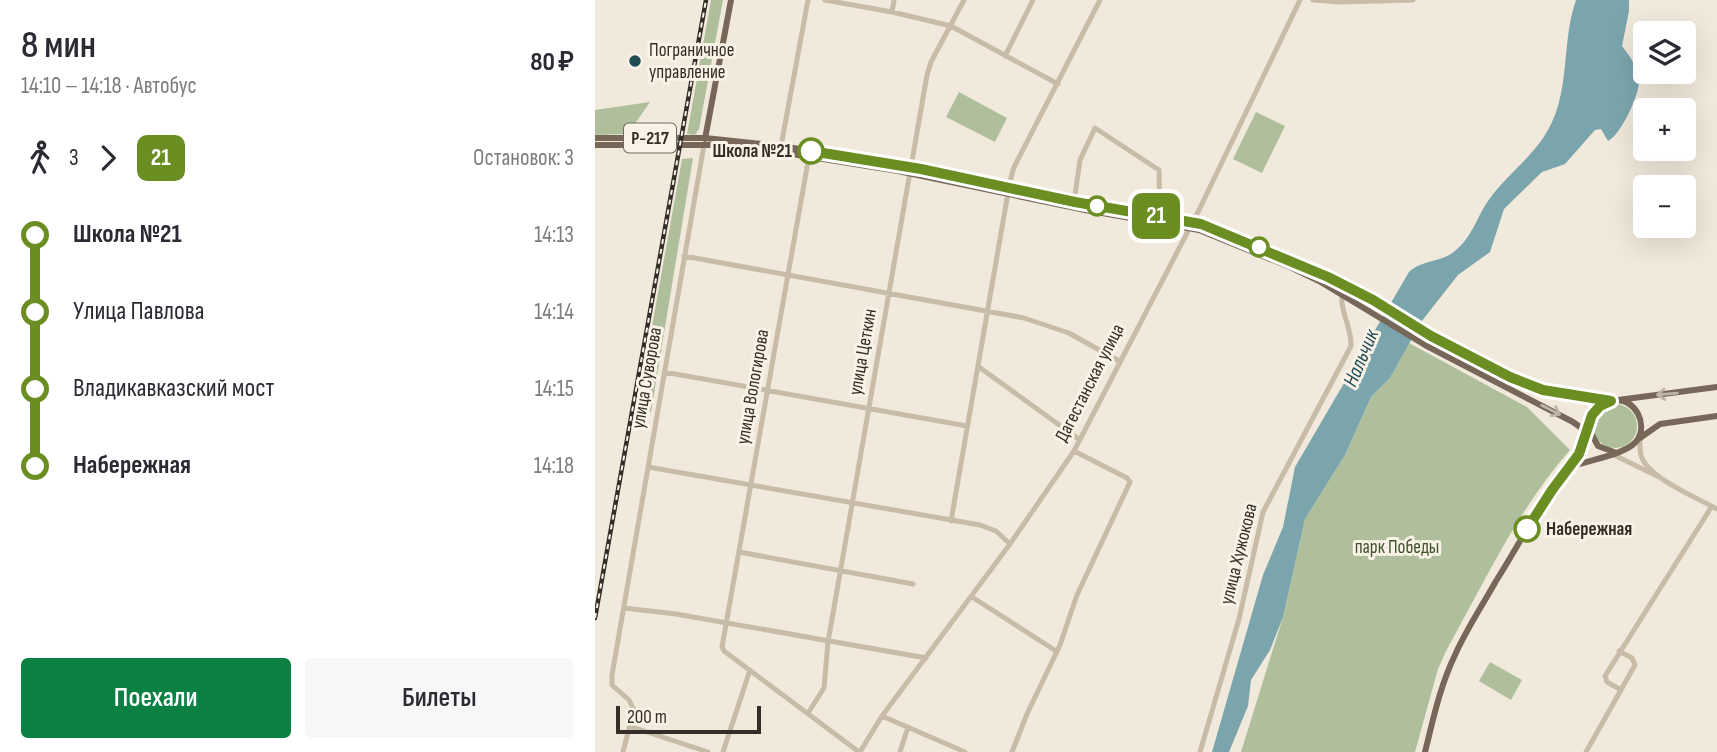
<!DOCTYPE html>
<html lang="ru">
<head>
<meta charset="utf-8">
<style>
	body { margin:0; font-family:"Sofia Sans Condensed",sans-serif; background:#f7f7f7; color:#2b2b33; height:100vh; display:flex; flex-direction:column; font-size:26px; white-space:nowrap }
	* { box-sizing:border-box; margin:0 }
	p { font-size:23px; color:#7c7c81 }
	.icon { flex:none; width:38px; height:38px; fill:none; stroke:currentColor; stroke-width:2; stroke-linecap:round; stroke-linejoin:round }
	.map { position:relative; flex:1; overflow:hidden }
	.sheet { display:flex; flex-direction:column; background:#fff; width:595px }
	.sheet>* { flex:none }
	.badge { padding:0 14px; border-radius:10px; font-size:24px; line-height:46px }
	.buttons { position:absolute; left:1038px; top:21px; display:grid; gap:14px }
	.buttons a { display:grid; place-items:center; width:63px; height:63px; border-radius:7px; background:#fff; box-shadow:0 7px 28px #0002; font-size:35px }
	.scale { position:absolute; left:21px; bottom:18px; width:145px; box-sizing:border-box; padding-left:7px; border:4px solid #352e28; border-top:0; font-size:19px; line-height:24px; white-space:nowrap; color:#352e28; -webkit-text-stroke:5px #f9f3e7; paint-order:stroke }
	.map>.badge { position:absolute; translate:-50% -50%; box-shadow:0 0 0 4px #fff }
	.legs { display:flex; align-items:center; gap:10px; height:77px; padding:0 21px; font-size:23px }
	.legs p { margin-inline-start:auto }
	.overview { display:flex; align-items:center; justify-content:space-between; height:119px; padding:0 21px }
	h1 { font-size:38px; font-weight:600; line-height:52px }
	.cta { display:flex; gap:14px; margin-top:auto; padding:14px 21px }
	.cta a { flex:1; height:80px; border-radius:7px; background:#0b8043; color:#fff; font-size:28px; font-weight:600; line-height:80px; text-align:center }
	.cta a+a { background:#f7f7f7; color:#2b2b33 }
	ul { padding:0 21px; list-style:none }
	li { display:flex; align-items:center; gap:24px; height:77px; font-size:26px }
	li i { display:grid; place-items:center; width:10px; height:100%; margin:0 9px; background:currentColor }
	li i::after { content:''; width:18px; height:18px; margin:-9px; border:5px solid; border-radius:50%; background:#fff }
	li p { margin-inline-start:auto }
	li:first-child i { background:linear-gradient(#0000 50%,currentColor 0) }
	li:last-child i { background:linear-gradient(currentColor 50%,#0000 0) }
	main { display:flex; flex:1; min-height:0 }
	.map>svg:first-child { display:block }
	.green { fill:#afbf9c }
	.water { fill:#7ba5ad }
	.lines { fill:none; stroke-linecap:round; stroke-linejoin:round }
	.minor { stroke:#c8bba7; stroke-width:5 }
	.major { stroke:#776759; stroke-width:6 }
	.rail-casing { stroke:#352e28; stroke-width:4.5 }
	.rail { stroke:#f9f3e7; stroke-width:2; stroke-dasharray:5; stroke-linecap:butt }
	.oneway { stroke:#beb4a7 }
	.line-1-casing { stroke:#fff; stroke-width:16 }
	.line-1 { stroke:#6b8e23; stroke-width:10 }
	.poi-dot { fill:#1f4b55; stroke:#f9f3e7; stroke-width:2.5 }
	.stop-1-dot { fill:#fff; stroke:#6b8e23; stroke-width:3.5 }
	.labels { text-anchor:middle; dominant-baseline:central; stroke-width:6; stroke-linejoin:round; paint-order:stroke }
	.shield { fill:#f9f3e7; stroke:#706961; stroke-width:2 }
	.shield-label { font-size:18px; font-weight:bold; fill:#352e28 }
	.poi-label { font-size:19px; fill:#352e28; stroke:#f9f3e7; text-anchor:start }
	.stop-label { font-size:19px; font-weight:bold; fill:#352e28; stroke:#f9f3e7; text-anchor:end }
	.street-label { font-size:19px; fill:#352e28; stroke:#f9f3e7 }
	.park-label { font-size:19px; fill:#40532c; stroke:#f9f3e7 }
	.water-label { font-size:21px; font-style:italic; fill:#1f4b55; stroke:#f9f3e7 }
</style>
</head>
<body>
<main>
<section class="sheet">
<div class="overview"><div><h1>8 мин</h1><p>14:10 – 14:18 · Автобус</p></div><b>80 ₽</b></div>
<div class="legs"><svg class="icon" aria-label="walk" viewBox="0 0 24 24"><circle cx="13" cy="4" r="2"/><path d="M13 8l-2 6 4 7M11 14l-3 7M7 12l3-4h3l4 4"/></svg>3<svg class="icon" aria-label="forward" viewBox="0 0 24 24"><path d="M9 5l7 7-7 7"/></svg><b class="badge" style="background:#6b8e23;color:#fff">21</b><p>Остановок: 3</p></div>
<ul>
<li><i style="color:#6b8e23"></i><b>Школа №21</b><p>14:13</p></li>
<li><i style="color:#6b8e23"></i><span>Улица Павлова</span><p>14:14</p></li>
<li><i style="color:#6b8e23"></i><span>Владикавказский мост</span><p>14:15</p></li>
<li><i style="color:#6b8e23"></i><b>Набережная</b><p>14:18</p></li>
</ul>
<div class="cta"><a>Поехали</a><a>Билеты</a></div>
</section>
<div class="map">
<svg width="1122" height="752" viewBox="0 0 1122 752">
	<rect width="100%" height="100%" fill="#f1e9db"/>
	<path class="green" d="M 116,0 L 128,0 L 104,129 L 100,135 L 92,134 Z
		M 364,92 L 412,118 L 400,142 L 351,117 Z
		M 55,102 L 33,134 L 0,135 L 0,110 Z
		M 661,112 L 690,126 L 667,173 L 638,159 Z
		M 98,158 L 56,412 L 42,410 L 87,159 Z
		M 814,343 L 932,407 L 975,450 C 923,509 889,583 851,651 L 843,669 L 820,752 L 646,752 L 688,617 L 710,519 L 750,455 L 776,397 L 795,378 Z
		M998 426a22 22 0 1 1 44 0a22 22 0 1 1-44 0Z
		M 895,662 L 927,680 L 916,700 L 884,681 Z"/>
	<path class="water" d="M 981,0 L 1034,0 L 1034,11 L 1027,46 C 1034,55 1041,65 1044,76 C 1047,91 1026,135 1013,141 L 1006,129 L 1000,130 L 970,164 L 947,172 L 909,209 L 895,252 L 863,275 L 826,322 L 795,378 L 776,397 L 750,455 L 710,519 L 688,617 L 675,650 L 656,680 L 653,706 L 634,752 L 617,752 L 668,575 L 688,527 L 700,467 L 814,272 C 828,259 847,263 861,250 C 877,237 882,217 893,201 C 918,166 950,151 963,106 C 973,72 969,34 981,0 Z"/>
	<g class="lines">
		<path class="minor" d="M 230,0 L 297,12 L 356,26 L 463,84
			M 718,0 L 745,2 L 818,0
			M 297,12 L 299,0
			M 410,56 L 438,0
			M 186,146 L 213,0
			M 214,156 L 127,647 L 129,651 L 264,752
			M 413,188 L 419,167 L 505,0
			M 479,202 L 485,160 L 500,128 L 564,170 L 565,217
			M 89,256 L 429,318 L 474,333 L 524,361
			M 384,367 L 485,440
			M 69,372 L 372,426
			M 1045,436 C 1045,443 1044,451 1047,458 C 1056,479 1102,498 1122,509
			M 1017,454 L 1064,477
			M 53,467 L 385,525 L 401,531 L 415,544
			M 356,521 L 413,193
			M 144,552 L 318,584
			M 377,597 L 461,651
			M 29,608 L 81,614 L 331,658
			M 1026,690 L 1012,682 L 1010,676 L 1117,506
			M 213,713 L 229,688 L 233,642 L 332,75 L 336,62 L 369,0
			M 287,716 L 370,752
			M 37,727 L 113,752
			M 28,752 L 39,710 L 34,700 L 17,685 L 17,675 L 109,145
			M 128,752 L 155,670
			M 265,752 L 287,716 L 415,544 L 479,451 L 604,210 L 705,0
			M 305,752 L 313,727
			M 417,752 L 432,714 L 465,645 L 482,595 L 535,482 L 532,478 L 479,451
			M 605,752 L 644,619 L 668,512 L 756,346 C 757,327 745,313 747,295
			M 991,752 L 1040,665 L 1037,658 L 1024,651"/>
		<path class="major" d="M 0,138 L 110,138 L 186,146 L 322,168 L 479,202 L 606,224 L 733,277 L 778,300 L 836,336 L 914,377 L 948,390 L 1016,401
			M 110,139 L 136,0
			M 0,145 L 119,145 L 166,149 L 303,171 L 490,210 L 604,230 L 695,267 L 724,281 L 830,345 L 978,422 L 996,435
			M 1023,400 L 1122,387
			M 995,431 L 1003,446 L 1019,452
			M 1045,438 L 1065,424 L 1122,416
			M 830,752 C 838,720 845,686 860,655 C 871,630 887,606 901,581 C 918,554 933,526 951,499 C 963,480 982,464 990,442 C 996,425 997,399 1022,400 C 1041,401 1052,423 1043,439 C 1035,454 993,460 976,467"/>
		<g class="rail-casing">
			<path id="rail" d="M 0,618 L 111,0"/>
		</g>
		<use href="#rail" class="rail"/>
	</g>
	<defs><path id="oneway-shaft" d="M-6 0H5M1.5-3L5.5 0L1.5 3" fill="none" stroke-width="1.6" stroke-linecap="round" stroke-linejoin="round" transform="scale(1.75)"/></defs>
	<g class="oneway">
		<use href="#oneway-shaft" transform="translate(1072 394) rotate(175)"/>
		<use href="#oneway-shaft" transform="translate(956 410) rotate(27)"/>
	</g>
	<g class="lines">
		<g class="line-1-casing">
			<path id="line-1" d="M 216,151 L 326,169 L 480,202 L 606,224 L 733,277 L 778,300 L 836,336 L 915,377 L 948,390 L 1016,401 L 1005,406 L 997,415 L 984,454 L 957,490 L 932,529"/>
		</g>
		<use href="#line-1" class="line-1"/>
	</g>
	<circle class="poi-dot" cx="40" cy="61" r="7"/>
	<g class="stop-1-dot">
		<circle cx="216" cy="151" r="12"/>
		<circle cx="502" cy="206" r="9"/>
		<circle cx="664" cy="247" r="9"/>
		<circle cx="932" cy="529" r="12"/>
	</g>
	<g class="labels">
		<rect class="shield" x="29" y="123.5" width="52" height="29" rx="5"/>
		<g class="shield-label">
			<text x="55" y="138">Р-217</text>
		</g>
		<g class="poi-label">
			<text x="54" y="50">Пограничное<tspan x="54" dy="22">управление</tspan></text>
		</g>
		<g class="stop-label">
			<text x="197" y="151">Школа №21</text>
			<text x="951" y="529" text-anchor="start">Набережная</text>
		</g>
		<g class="street-label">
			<text transform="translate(268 352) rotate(-80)">улица Цеткин</text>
			<text transform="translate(52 378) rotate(-80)">улица Суворова</text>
			<text transform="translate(495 383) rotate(-63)">Дагестанская улица</text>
			<text transform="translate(158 387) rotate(-80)">улица Вологирова</text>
			<text transform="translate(644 554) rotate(-76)">улица Хужокова</text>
		</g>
		<g class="park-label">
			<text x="802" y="547">парк Победы</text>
		</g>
		<g class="water-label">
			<text transform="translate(766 358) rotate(-67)">Нальчик</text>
		</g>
	</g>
</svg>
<div class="buttons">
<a><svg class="icon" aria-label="layers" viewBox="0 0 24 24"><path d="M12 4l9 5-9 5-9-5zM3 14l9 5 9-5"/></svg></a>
<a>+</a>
<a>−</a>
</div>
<div class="scale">200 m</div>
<b class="badge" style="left:561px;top:216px;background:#6b8e23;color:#fff">21</b>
</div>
</main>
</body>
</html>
